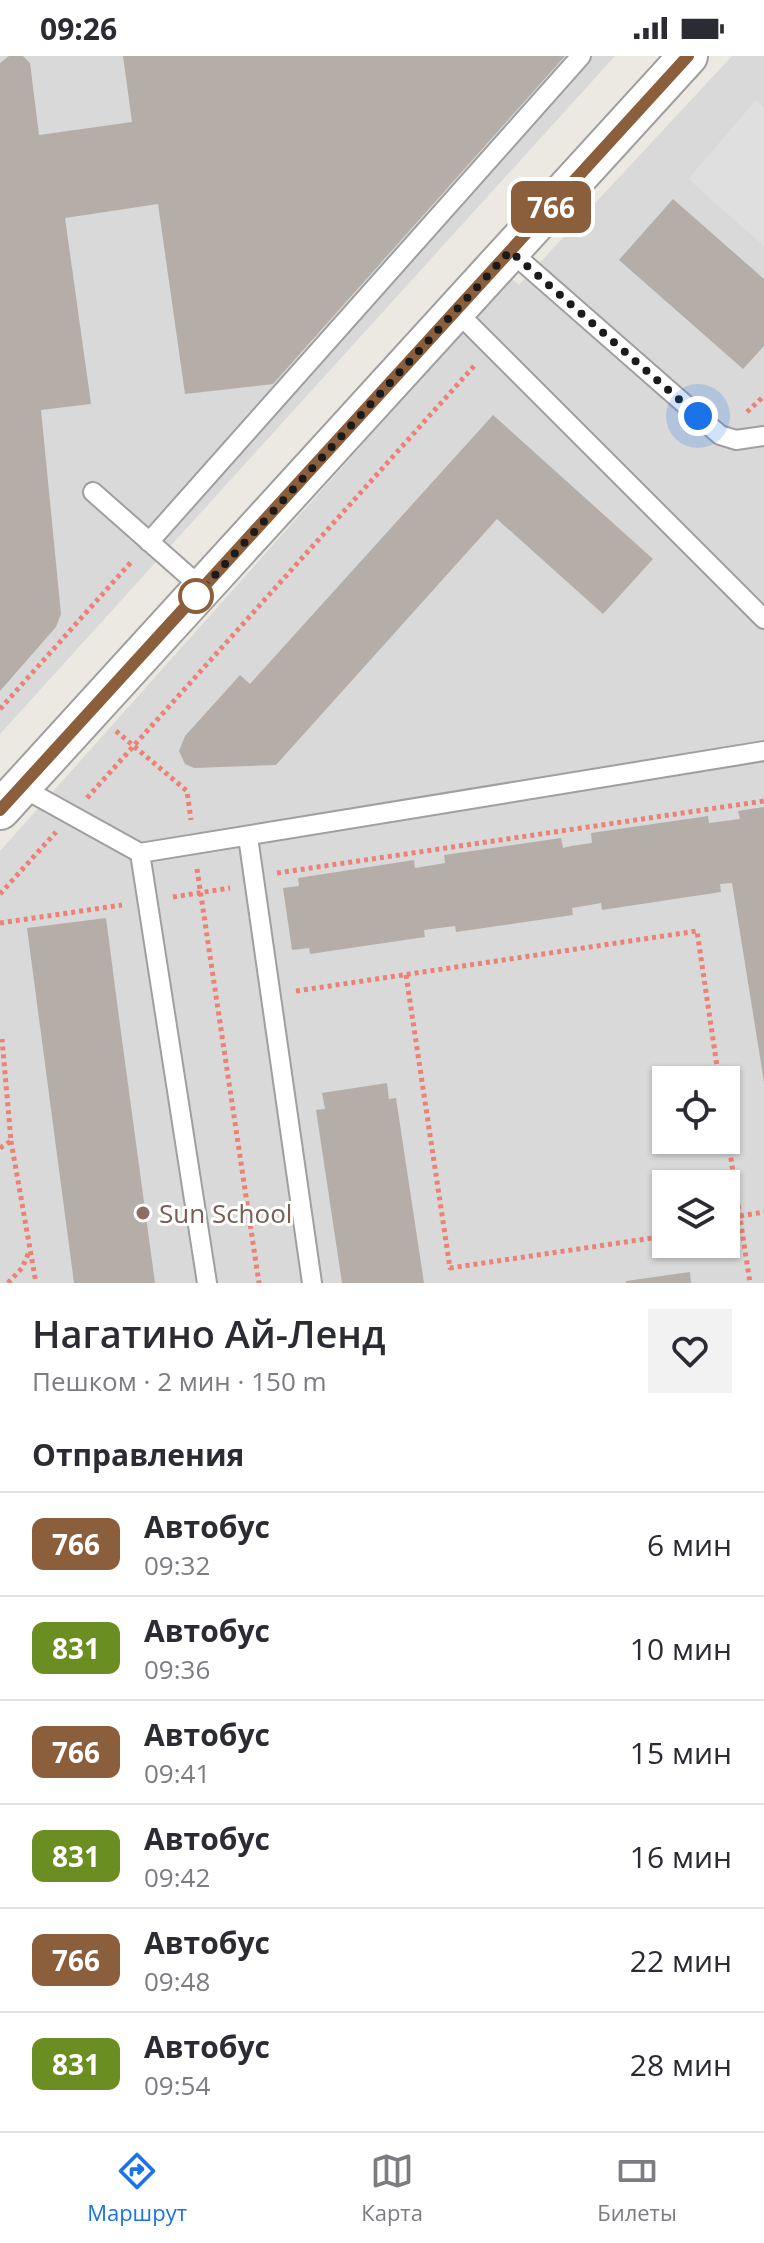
<!DOCTYPE html>
<html lang="ru">
<head>
<meta charset="utf-8">
<style>
	body { margin:0; font-family:"Open Sans",sans-serif; background:#f2f2f3; color:#2b2b33; height:100vh; display:flex; flex-direction:column; font-size:30px; white-space:nowrap }
	* { box-sizing:border-box; margin:0 }
	p { font-size:26px; color:#7c7c81 }
	.icon { flex:none; width:44px; height:44px; fill:none; stroke:currentColor; stroke-width:2; stroke-linecap:round; stroke-linejoin:round }
	.map { position:relative; height:1227px; overflow:hidden }
	.sheet { display:flex; flex-direction:column; background:#fff; flex:1 }
	.sheet>* { flex:none }
	.badge { padding:0 16px; border-radius:12px; font-size:28px; line-height:52px }
	.controls { position:absolute; left:652px; top:1010px; display:grid; gap:16px }
	.controls a { display:grid; place-items:center; width:88px; height:88px; border-radius:0px; background:#fff; box-shadow:0 2px 6px #0004; font-size:40px }
	.you { position:absolute; width:40px; height:40px; margin:-20px; border:6px solid #fff; border-radius:50%; background:#1a73e8; box-shadow:0 0 0 12px #1a73e833 }
	.map>.badge { position:absolute; translate:-50% -50%; box-shadow:0 0 0 4px #fff }
	h2 { padding:0 32px; font-size:30px; line-height:72px }
	.round { display:grid; place-items:center; flex:none; width:84px; height:84px; border-radius:0px; background:#f2f2f3 }
	.summary { display:flex; align-items:center; justify-content:space-between; height:136px; padding:0 32px }
	h1 { font-size:38px; font-weight:600; line-height:60px }
	ul { padding:0; list-style:none }
	li { display:flex; align-items:center; gap:24px; height:104px; padding:0 32px; border-top:2px solid #e1e1e2 }
	li div { flex:1 }
	li b { display:block; font-size:30px }
	li em { font-style:normal }
	li .badge { min-width:88px; font-weight:700; text-align:center }
	.status { display:flex; justify-content:space-between; align-items:center; height:56px; padding:0 40px; background:#fff; direction:ltr }
	.status svg { height:22px; fill:currentColor }
	.tab-bar { display:flex; justify-content:space-around; align-items:center; height:112px; border-top:2px solid #e1e1e2; background:#fff; font-size:22px; color:#7c7c81 }
	.tab-bar a { display:grid; justify-items:center; gap:4px }
	.tab-bar .selected { color:#1a73e8 }
	.map>svg:first-child { display:block }
	.residential { fill:#d9d9d9; fill-rule:evenodd }
	.parking { fill:#dfdfdf }
	.building { fill:#b5aea8 }
	.lines { fill:none; stroke-linecap:round; stroke-linejoin:round }
	.service-casing { stroke:#9f9f9f; stroke-width:22 }
	.minor-casing { stroke:#9f9f9f; stroke-width:42 }
	.path { stroke:#ea8375; stroke-width:5; stroke-dasharray:4 4; stroke-linecap:butt }
	.service { stroke:#fff; stroke-width:18 }
	.minor { stroke:#fff; stroke-width:38 }
	.line-casing { stroke:#fff; stroke-width:18 }
	.line { stroke:#8b5e3c; stroke-width:12 }
	.walk { stroke:#1b1b1b; stroke-width:8; stroke-dasharray:0 14.4 }
	.stop-dot { fill:#fff; stroke:#8b5e3c; stroke-width:4 }
	.education-dot { fill:#8d6e63; stroke:#fff; stroke-width:3 }
	.labels { text-anchor:middle; dominant-baseline:central; stroke-width:6; stroke-linejoin:round; paint-order:stroke }
	.education-label { font-size:26px; fill:#785e54; stroke:#fff; text-anchor:start }
</style>
</head>
<body>
<div class="status"><b>09:26</b><svg viewBox="0 0 49 12"><path d="M0 12V9h3v3zM5 12V6h3v6zM10 12V3h3v9zM15 12V0h3v12zM26 1h20v11H26zM47 4h2v5h-2z"/></svg></div>
<div class="map">
<svg width="764" height="1227" viewBox="0 0 764 1227">
	<rect width="100%" height="100%" fill="#ece9e2"/>
	<path class="residential" d="M 0,0 L 615,0 L 0,678 Z
		M 732,0 L 764,0 L 764,1227 L 0,1227 L 0,795 L 511,222 L 519,229 ZM 666,1024 L 726,1024 L 726,1084 L 666,1084 ZM 666,1128 L 726,1128 L 726,1188 L 666,1188 Z"/>
	<path class="parking" d="M 756,44 L 764,51 L 764,190 L 688,123 Z"/>
	<path class="building" d="M 9,0 L 23,0 L 30,7 L 39,79 L 132,66 L 123,0 L 565,0 L 273,328 L 185,338 L 158,148 L 65,162 L 91,348 L 41,354 L 61,558 L 56,571 L 0,635 L 0,7 Z
		M 673,143 L 764,223 L 764,290 L 743,313 L 619,204 Z
		M 493,359 L 653,503 L 603,558 L 497,463 L 276,709 L 194,712 L 185,708 L 179,695 L 185,680 L 240,619 L 250,628 Z
		M 764,751 L 764,1026 L 732,827 L 720,828 L 721,836 L 602,854 L 601,847 L 572,852 L 573,859 L 456,876 L 455,870 L 424,874 L 425,881 L 310,898 L 309,892 L 292,894 L 283,832 L 299,830 L 298,822 L 414,804 L 415,812 L 445,807 L 444,799 L 561,782 L 563,792 L 571,790 L 592,787 L 591,777 L 708,760 L 709,767 L 740,763 L 738,755 Z
		M 106,862 L 120,969 L 155,1227 L 74,1227 L 27,872 Z
		M 387,1027 L 389,1043 L 396,1042 L 424,1227 L 342,1227 L 316,1054 L 325,1053 L 322,1037 Z
		M 690,1216 L 691,1227 L 626,1227 L 626,1225 Z"/>
	<g class="lines">
		<g class="service-casing">
			<path id="service" d="M 510,195 L 720,379 L 736,384 L 764,380
				M 456,255 L 764,563
				M 93,436 L 203,533
				M 149,486 L 581,0
				M 21,731 L 140,797 L 764,695
				M 248,781 L 312,1227
				M 140,797 L 207,1227"/>
		</g>
		<g class="minor-casing">
			<path id="minor" d="M 0,754 L 688,0"/>
		</g>
		<path class="path" d="M 747,356 L 764,340
			M 0,653 L 132,505
			M 116,675 L 187,735 L 191,764
			M 87,742 L 475,309
			M 197,813 L 259,1227
			M 277,817 L 764,745
			M 0,838 L 56,776
			M 173,841 L 230,832
			M 0,867 L 122,849
			M 406,919 L 450,1212 L 666,1180
			M 296,935 L 697,875 L 719,1024
			M 726,1070 L 750,1227
			M 11,1085 L 36,1227
			M 0,1092 L 11,1085 L 2,983
			M 740,1160 L 764,1156
			M 726,1171 L 741,1169
			M 8,1227 L 22,1212 L 29,1196"/>
		<use href="#service" class="service"/>
		<use href="#minor" class="minor"/>
	</g>
	<g class="lines">
		<g class="line-casing">
			<path id="line" d="M 0,754 L 688,0"/>
		</g>
		<use href="#line" class="line"/>
		<path class="walk" d="M 196,540 L 510,195 L 698,360"/>
	</g>
	<circle class="stop-dot" cx="196" cy="540" r="16"/>
	<circle class="education-dot" cx="143" cy="1157" r="8"/>
	<g class="labels">
		<g class="education-label">
			<text x="159" y="1157">Sun School</text>
		</g>
	</g>
</svg>
<div class="controls">
<a><svg class="icon" aria-label="locate" viewBox="0 0 24 24"><circle cx="12" cy="12" r="6"/><path d="M12 2v4M12 18v4M2 12h4M18 12h4"/></svg></a>
<a><svg class="icon" aria-label="layers" viewBox="0 0 24 24"><path d="M12 4l9 5-9 5-9-5zM3 14l9 5 9-5"/></svg></a>
</div>
<div class="you" style="left:698px;top:360px"></div>
<b class="badge" style="left:551px;top:151px;background:#8b5e3c;color:#fff">766</b>
</div>
<section class="sheet">
<div class="summary"><div><h1>Нагатино Ай-Ленд</h1><p>Пешком · 2 мин · 150 m</p></div><a class="round"><svg class="icon" aria-label="heart" viewBox="0 0 24 24"><path d="M12 20l-8-8c-3-5 5-10 8-4 3-6 11-1 8 4z"/></svg></a></div>
<h2>Отправления</h2>
<ul>
<li><span class="badge" style="background:#8b5e3c;color:#fff">766</span><div><b>Автобус</b><p>09:32</p></div><em>6 мин</em></li>
<li><span class="badge" style="background:#6b8e23;color:#fff">831</span><div><b>Автобус</b><p>09:36</p></div><em>10 мин</em></li>
<li><span class="badge" style="background:#8b5e3c;color:#fff">766</span><div><b>Автобус</b><p>09:41</p></div><em>15 мин</em></li>
<li><span class="badge" style="background:#6b8e23;color:#fff">831</span><div><b>Автобус</b><p>09:42</p></div><em>16 мин</em></li>
<li><span class="badge" style="background:#8b5e3c;color:#fff">766</span><div><b>Автобус</b><p>09:48</p></div><em>22 мин</em></li>
<li><span class="badge" style="background:#6b8e23;color:#fff">831</span><div><b>Автобус</b><p>09:54</p></div><em>28 мин</em></li>
</ul>
</section>
<nav class="tab-bar">
<a class="selected"><svg class="icon" aria-label="directions" viewBox="0 0 24 24"><path d="M12 3l9 9-9 9-9-9zM9 14v-3h6M13 9l2 2-2 2"/></svg>Маршрут</a>
<a><svg class="icon" aria-label="map" viewBox="0 0 24 24"><path d="M3 6l6-2 6 2 6-2v14l-6 2-6-2-6 2zM9 4v14M15 6v14"/></svg>Карта</a>
<a><svg class="icon" aria-label="tickets" viewBox="0 0 24 24"><path d="M3 7h18v10H3zM15 7v10"/></svg>Билеты</a>
</nav>
</body>
</html>
